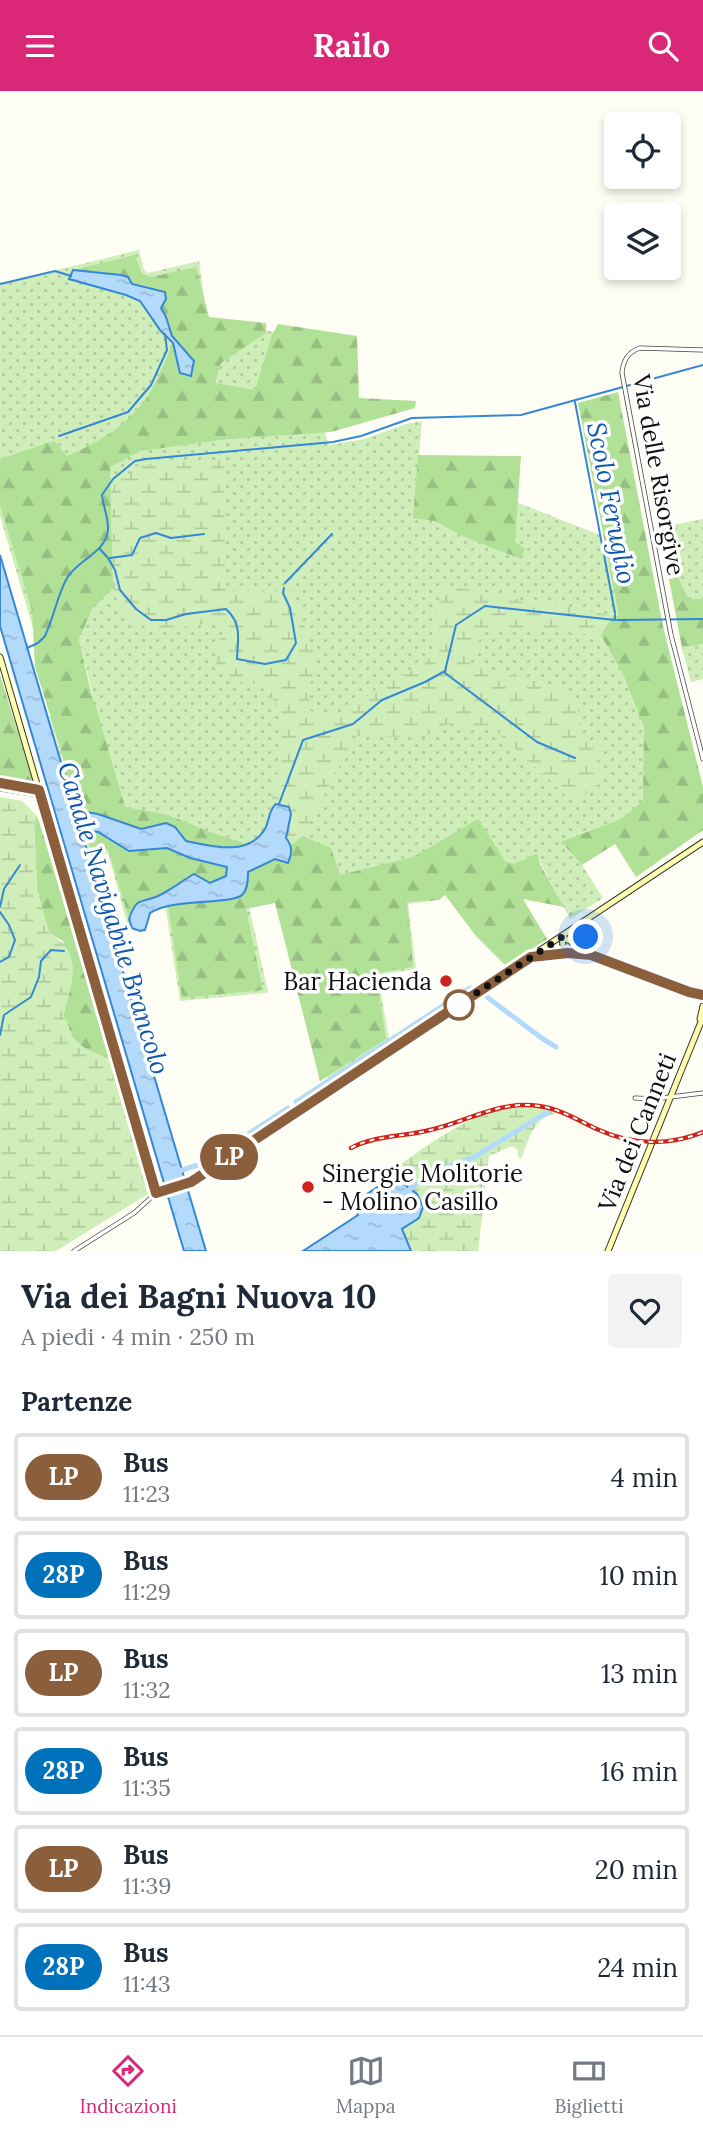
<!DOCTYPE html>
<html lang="it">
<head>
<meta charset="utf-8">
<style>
	body { margin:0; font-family:Lora,serif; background:#f2f2f3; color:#1f2937; height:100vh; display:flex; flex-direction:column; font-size:26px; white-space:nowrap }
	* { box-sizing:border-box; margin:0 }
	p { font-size:23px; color:#747a83 }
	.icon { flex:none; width:38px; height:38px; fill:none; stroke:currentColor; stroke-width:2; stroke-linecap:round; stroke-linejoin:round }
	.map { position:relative; height:1160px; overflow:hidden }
	.side { display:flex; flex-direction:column; background:#fff; flex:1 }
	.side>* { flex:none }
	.badge { padding:0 14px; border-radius:23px; font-size:24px; line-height:46px }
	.controls { position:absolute; left:604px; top:21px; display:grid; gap:14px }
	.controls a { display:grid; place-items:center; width:77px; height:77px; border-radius:7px; background:#fff; box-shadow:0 4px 10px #0003; font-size:35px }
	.you { position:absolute; width:35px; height:35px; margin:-18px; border:5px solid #fff; border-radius:50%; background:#1a73e8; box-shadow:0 0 0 10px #1a73e833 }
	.map>.badge { position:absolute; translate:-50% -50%; box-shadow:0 0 0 4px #fff }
	h2 { padding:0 21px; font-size:26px; line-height:63px }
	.round { display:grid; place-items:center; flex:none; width:74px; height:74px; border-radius:7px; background:#f2f2f3 }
	.headline { display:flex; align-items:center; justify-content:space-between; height:119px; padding:0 21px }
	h1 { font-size:33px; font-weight:700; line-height:52px }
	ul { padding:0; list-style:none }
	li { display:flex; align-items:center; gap:21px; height:88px; margin:0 14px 10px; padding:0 7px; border:4px solid #e0e1e3; border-radius:7px }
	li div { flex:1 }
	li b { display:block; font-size:26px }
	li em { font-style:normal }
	li .badge { min-width:77px; font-weight:700; text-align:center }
	header { display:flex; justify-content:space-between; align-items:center; height:91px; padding:0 21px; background:#db2777; color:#fff; font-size:32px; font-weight:700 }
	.dock { display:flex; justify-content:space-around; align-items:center; height:98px; border-top:2px solid #e0e1e3; background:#fff; font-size:19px; color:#747a83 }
	.dock a { display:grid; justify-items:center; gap:4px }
	.dock .on { color:#db2777 }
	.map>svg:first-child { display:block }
	.grass { fill:url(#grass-dots) }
	.forest { fill:url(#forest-firs) }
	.wetland { fill:url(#wetland-marsh) }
	.water { fill:url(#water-ripples); stroke:#3587d8; stroke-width:2 }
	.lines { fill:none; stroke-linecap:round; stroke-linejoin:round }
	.stream { stroke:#3587d8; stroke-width:2 }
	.canal { stroke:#b4dafb; stroke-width:5 }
	.street-casing { stroke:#434343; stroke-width:5 }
	.secondary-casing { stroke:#323232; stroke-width:7 }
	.street { stroke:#fff; stroke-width:3.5 }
	.secondary { stroke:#fffeaf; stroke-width:5 }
	.rail-casing { stroke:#cd241c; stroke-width:4.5 }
	.rail { stroke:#fff; stroke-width:2; stroke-dasharray:5; stroke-linecap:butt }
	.line-casing { stroke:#fff; stroke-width:16 }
	.line { stroke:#8b5e3c; stroke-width:10 }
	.walk { stroke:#101010; stroke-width:7; stroke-dasharray:0 12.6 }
	.poi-dot { fill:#cd241c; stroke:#fff; stroke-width:2.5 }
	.stop-dot { fill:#fff; stroke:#8b5e3c; stroke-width:3.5 }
	.labels { text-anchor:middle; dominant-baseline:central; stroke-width:7; stroke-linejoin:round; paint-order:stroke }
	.street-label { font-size:24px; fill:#101010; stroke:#fff }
	.poi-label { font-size:24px; fill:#101010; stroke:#fff; text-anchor:end }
	.water-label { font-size:26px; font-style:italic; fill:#0e59ae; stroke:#fff }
</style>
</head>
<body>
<header><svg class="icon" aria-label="menu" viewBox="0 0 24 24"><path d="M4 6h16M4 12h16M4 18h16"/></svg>Railo<svg class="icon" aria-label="search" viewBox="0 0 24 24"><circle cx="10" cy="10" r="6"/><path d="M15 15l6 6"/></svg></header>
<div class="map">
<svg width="703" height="1160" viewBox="0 0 703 1160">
	<defs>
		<pattern id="grass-dots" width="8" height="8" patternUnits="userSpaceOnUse" patternTransform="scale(1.75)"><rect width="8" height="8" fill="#cfeeb9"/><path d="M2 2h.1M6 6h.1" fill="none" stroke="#b1cb9e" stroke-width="1.8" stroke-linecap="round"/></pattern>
		<pattern id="forest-firs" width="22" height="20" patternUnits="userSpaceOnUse" patternTransform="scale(1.75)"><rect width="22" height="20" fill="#b1e097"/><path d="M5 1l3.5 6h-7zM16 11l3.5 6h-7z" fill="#97bf81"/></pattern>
		<pattern id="wetland-marsh" width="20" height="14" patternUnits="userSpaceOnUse" patternTransform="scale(1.75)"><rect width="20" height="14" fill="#cfeeb9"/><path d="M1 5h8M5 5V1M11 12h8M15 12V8" fill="none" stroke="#b1cb9e"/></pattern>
		<pattern id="water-ripples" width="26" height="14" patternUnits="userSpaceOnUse" patternTransform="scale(1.75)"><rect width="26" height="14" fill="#b4dafb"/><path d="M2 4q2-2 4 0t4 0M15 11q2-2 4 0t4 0" fill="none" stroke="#9abad6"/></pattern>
	</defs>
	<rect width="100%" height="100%" fill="#fffef4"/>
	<path class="grass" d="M 139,159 L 144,179 L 148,182 L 199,170 L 207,229 L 287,243 L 267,310 L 325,342 L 329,354 L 364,348 L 406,333 L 422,330 L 415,412 L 516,411 L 600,444 L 602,454 L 606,454 L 675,707 L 564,755 L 582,774 L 603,807 L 570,828 L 538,767 L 445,804 L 439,809 L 408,813 L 416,878 L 378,884 L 389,949 L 328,989 L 282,808 L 248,811 L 268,901 L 266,902 L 180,910 L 165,813 L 153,815 L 137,839 L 133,840 L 128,836 L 108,762 L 90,766 L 49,625 L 94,609 L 79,548 L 33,537 L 0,425 L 0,193 Z
		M 703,428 L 703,508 L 689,508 L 673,476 L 671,457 L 663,456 L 658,437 Z
		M 703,553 L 703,588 L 691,591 L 682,557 Z"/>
	<path class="forest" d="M 135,164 L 142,183 L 151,186 L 196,176 L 209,226 L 266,232 L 266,242 L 221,272 L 215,292 L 255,299 L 272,244 L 278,233 L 357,245 L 359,307 L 416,310 L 415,317 L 331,341 L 228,348 L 140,360 L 110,376 L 113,497 L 92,518 L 79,548 L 89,593 L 125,716 L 168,724 L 213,742 L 247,753 L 231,758 L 186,750 L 175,736 L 155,733 L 141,738 L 98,723 L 80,720 L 35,576 L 32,520 L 0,414 L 0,368 L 54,350 L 67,365 C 100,351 134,331 152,298 C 160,283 166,267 173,252 L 176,264 L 187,262 L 172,245 L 167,226 L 161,217 L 165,201 L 103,184 L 73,179 Z
		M 618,301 L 663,535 L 703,696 L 703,739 L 636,786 L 615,753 L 582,774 L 561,751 L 621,728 L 643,710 L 644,636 L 623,583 L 601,544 L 613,525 L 619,525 L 578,312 Z
		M 418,364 L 521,365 L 515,451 L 525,458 L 521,468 L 463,445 L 435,430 L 413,427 Z
		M 663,456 L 671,457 L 673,476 L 689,508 L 703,508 L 703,553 L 682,557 Z
		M 0,584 L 33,689 L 24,693 L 0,689 Z
		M 36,724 L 39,730 L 112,969 C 98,963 81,959 72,945 C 68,937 69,931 63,925 L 72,890 L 63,850 L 49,842 L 37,799 L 34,732 Z
		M 478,728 L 506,771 L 514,773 L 537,763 L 540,773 L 564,816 L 523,808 L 547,848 L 506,875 L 476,845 L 445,804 L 439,809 L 407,811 L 413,876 L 376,882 L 386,948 L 320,990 L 275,812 L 246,818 L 263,899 L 182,907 L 168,814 L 248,790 L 248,781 L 275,768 L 292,763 L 291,754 L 302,745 L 331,757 L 340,784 L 413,766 Z
		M 85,739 L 98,740 L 129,759 L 167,757 L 190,767 L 227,776 L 226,785 C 208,797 193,787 176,793 C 169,796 164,803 157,805 C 138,812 137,805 129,828 L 108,758 L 92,763 Z"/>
	<path class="wetland" d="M 224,368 L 225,497 L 233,500 L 292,500 L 316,567 L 310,595 L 309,619 L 322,626 L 347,620 L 380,595 L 423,574 L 435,561 L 437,514 L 443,495 L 508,504 L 525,512 L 561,514 L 613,525 L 601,544 L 487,537 L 466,571 L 561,598 L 576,609 L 581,637 L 581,650 L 600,650 L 600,697 L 570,708 L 494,638 L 465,639 L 448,633 L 424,646 L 356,645 L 302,745 L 291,754 L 286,748 L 291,723 L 270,719 L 279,667 L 278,615 L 259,593 L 239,591 L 221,582 L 215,570 L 217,551 L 227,542 L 223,530 L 170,538 L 147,537 L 120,518 L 113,497 L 111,400 L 137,375 Z
		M 0,706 L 22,710 L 36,724 L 34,732 L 37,799 L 49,842 C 86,863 71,891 63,925 C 69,931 68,937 72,945 C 81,959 98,963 112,969 L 125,1009 L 148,1103 L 56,1160 L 0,1160 Z
		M 522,1014 L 540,1015 L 564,1022 C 534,1022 531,1044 521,1068 L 518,1065 L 518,1059 L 512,1055 L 489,1065 L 478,1160 L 411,1160 L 402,1138 L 419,1127 L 417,1103 L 402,1091 L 388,1091 L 384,1085 C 425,1056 471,1019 522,1014 Z"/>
	<path class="water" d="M 73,179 L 121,184 L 128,186 L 132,193 L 165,201 L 166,208 L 161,217 L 166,226 L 172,245 L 194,270 L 191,285 L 180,282 L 173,252 L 160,239 L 140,210 L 126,204 L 69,188 Z
		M 0,464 L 75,719 L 98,723 L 141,738 L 166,732 L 175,736 L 186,750 C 212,755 248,766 265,738 C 270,728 268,720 276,713 L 289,716 L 291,723 L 286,747 C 293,756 292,762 288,772 L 275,768 L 248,781 C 248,788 248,797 243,803 C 232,815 174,806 150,822 L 145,839 L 140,840 L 132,837 L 129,828 C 137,805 140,813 158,805 C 170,799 182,790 194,783 L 210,792 L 226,785 L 227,776 L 190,767 L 167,757 L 129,760 L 98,741 L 81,739 L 206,1160 L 184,1160 L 0,535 Z
		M 400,1090 L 417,1103 L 423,1116 L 419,1127 L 402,1138 L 411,1160 L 303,1160 L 358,1124 L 352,1114 C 369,1103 379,1090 400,1090 Z"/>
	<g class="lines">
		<path class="stream" d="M 0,193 L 55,180 L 71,185
			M 575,311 L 615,522
			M 59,345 L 128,321 L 151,294 L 167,259 L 165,243
			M 99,457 L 108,467 L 115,479 L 120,499 L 136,518 L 151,529 L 166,529 L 186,523 L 226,518 C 242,533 238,547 237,568 L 265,573 L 286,569 L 296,552 L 290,517 L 283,502 L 284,497
			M 110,467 L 132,464 L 140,447 L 156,442 L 171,447 L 204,443
			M 285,492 L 332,443
			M 617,529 L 703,528
			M 27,557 L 38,552 L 45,545 C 54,526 57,505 67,487 C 77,469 108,461 108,437 C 108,425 103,415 102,404 L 113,388 L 135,370 L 146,368 L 333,351 L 361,345 L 412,327 L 521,324 L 703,274
			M 445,582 L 537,651 L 575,667
			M 279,713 L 303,649 L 353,633 L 382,609 L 425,591 L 445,580 L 456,534 L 485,515 L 615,529 L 615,524
			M 0,816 L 4,798 L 20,774
			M 0,821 L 9,834 L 15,849 L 9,866 L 0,871
			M 0,944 L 4,924 L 31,906 L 39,886 L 41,870 L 51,859 L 64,860"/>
		<path class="canal" d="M 487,906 L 543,948 L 556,956
			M 296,1011 L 470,897
			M 176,1081 L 204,1072 L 288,1017
			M 410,1098 L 435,1080 L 474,1066 L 548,1021"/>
		<g class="street-casing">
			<path id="street" d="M 703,259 L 640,257 C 628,261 623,269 622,282 L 671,544 L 703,668
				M 0,692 L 39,699
				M 0,698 L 32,703 L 41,709
				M 635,1007 L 654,1008 L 703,1002
				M 74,1160 L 134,1122 L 156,1102"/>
		</g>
		<g class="secondary-casing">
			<path id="secondary" d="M 0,566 L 156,1102 L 191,1091 L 703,751
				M 562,846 L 587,859 L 596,867 L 689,901 L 703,904
				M 562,846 L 563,855 L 568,862
				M 587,859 L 585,846 L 589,828
				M 534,866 L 568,862 L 590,864
				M 700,928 L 703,915
				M 608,1160 L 703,926"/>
		</g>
		<use href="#street" class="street"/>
		<use href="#secondary" class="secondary"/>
		<g class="rail-casing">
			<path id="rail" d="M 351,1057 C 375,1044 404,1046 430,1039 C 467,1031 499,1009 539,1015 C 561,1018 579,1030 599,1039 C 632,1054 669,1055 703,1041"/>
		</g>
		<use href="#rail" class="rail"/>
	</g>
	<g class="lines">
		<g class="line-casing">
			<path id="line" d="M 0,692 L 39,699 L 156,1102 L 191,1091 L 531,866 L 568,862 L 591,864 L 689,901 L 703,904"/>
		</g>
		<use href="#line" class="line"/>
		<path class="walk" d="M 459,914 L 452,918 L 562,846 L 587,859 L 586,846"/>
	</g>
	<g class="poi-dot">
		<circle cx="446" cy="890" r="7"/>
		<circle cx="308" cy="1096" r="7"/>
	</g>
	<circle class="stop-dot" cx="459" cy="914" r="14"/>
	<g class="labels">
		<g class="street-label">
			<text transform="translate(659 384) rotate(80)">Via delle Risorgive</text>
			<text transform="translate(637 1041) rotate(-68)">Via dei Canneti</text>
		</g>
		<g class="poi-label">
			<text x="432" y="890">Bar Hacienda</text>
			<text x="322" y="1082" text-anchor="start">Sinergie Molitorie<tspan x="322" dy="28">- Molino Casillo</tspan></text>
		</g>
		<g class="water-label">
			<text transform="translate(612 412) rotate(79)">Scolo Feruglio</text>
			<text transform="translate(114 827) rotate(73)">Canale Navigabile Brancolo</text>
		</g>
	</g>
</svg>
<div class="controls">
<a><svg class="icon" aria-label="locate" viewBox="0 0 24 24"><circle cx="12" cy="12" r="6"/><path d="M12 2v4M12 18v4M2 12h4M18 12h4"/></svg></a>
<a><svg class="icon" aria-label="layers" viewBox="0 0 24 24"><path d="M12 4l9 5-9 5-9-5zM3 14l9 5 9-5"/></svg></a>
</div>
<div class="you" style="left:586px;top:846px"></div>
<b class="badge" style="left:229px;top:1066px;background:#8b5e3c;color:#fff">LP</b>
</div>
<section class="side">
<div class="headline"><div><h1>Via dei Bagni Nuova 10</h1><p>A piedi · 4 min · 250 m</p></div><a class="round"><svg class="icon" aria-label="heart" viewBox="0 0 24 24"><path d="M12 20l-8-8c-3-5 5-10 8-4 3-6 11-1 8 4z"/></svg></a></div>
<h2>Partenze</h2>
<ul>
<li><span class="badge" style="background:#8b5e3c;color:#fff">LP</span><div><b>Bus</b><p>11:23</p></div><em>4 min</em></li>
<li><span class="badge" style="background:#0072bc;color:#fff">28P</span><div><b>Bus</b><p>11:29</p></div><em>10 min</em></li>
<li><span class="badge" style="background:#8b5e3c;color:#fff">LP</span><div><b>Bus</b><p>11:32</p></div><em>13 min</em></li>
<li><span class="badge" style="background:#0072bc;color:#fff">28P</span><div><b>Bus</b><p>11:35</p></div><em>16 min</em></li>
<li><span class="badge" style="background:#8b5e3c;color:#fff">LP</span><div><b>Bus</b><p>11:39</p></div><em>20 min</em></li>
<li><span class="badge" style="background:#0072bc;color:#fff">28P</span><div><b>Bus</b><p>11:43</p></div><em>24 min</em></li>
</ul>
</section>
<nav class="dock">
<a class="on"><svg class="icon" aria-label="directions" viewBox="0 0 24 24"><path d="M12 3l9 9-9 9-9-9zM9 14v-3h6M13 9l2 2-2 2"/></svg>Indicazioni</a>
<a><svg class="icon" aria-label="map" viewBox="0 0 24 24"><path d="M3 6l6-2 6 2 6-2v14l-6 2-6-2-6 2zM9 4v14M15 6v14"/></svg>Mappa</a>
<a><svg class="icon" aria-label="tickets" viewBox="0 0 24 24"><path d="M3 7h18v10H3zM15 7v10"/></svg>Biglietti</a>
</nav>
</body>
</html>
